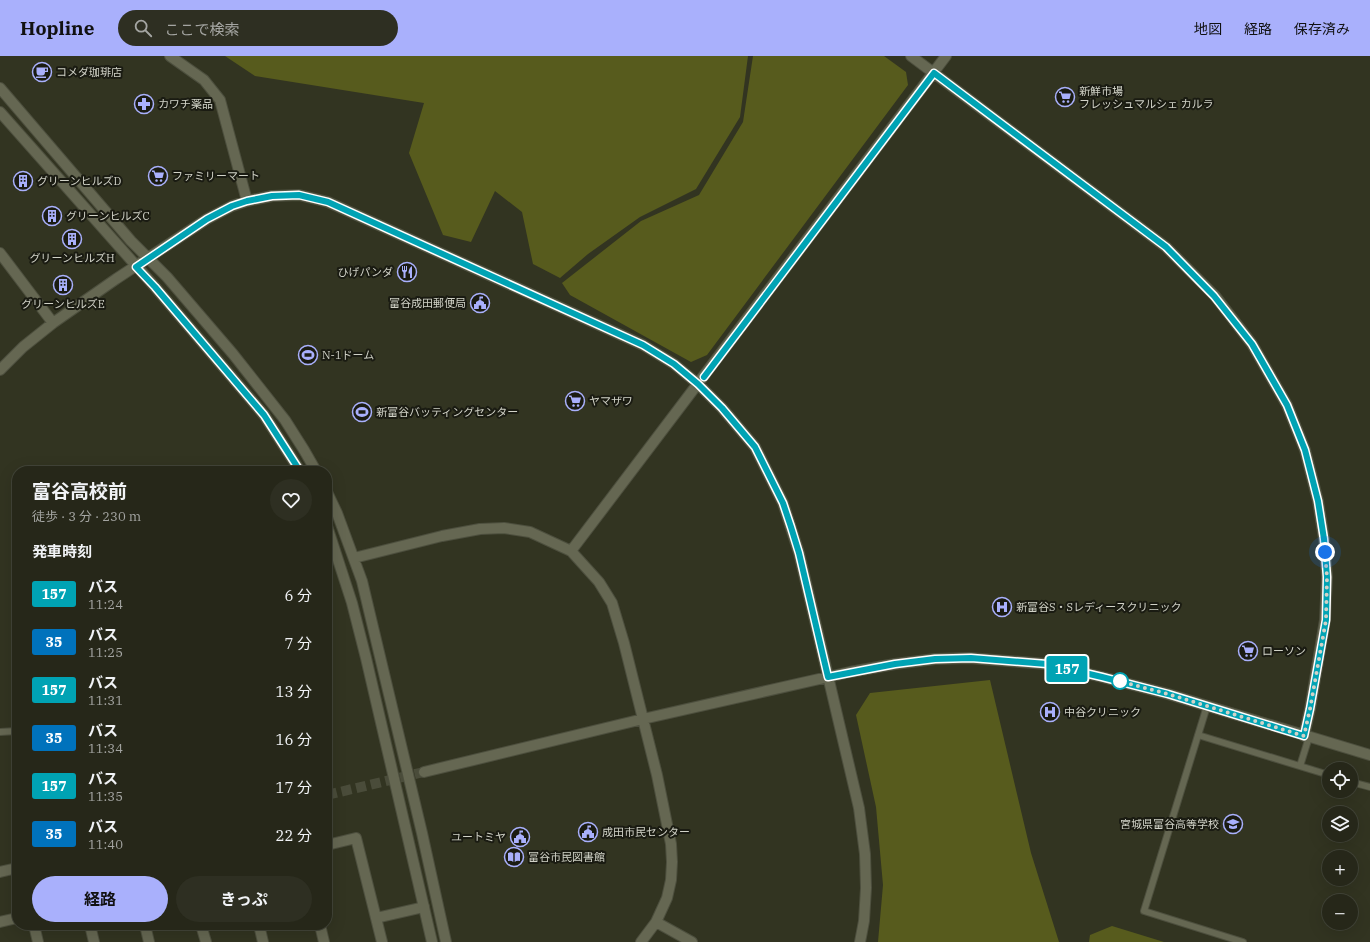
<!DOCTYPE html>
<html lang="ja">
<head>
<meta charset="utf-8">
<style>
	body { margin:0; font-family:"IBM Plex Serif","Noto Sans JP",serif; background:#2e2f22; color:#f1f3f6; height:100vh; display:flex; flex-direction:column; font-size:15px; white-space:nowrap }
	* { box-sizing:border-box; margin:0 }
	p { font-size:13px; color:#a4a5a2 }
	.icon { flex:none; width:22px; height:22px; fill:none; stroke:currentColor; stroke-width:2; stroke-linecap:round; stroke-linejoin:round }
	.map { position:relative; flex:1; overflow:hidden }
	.sheet { position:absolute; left:12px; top:410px; width:320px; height:464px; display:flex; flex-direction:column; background:#262719; border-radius:16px; box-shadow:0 4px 16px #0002,0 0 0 1px #424438 }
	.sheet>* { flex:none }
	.badge { padding:0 8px; border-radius:3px; font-size:14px; line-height:26px }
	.tools { position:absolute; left:1322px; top:706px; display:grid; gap:8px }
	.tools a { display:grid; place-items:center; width:36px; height:36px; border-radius:50%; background:#262719; box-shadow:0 4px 16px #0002,0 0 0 1px #424438; font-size:20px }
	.you { position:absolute; width:20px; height:20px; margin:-10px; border:3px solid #fff; border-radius:50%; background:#1a73e8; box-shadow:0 0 0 6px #1a73e833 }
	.map>.badge { position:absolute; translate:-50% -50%; box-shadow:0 0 0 2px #fff }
	h2 { padding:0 20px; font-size:15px; line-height:36px }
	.round { display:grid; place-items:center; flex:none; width:42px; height:42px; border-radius:21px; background:#2e2f22 }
	.headline { display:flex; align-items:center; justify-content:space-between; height:68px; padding:0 20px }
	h1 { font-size:19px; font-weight:700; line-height:30px }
	.primary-button { display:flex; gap:8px; margin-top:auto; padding:8px 20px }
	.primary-button a { flex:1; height:46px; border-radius:24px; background:#a9b0fc; color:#111; font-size:16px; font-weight:700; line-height:46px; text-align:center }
	.primary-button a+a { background:#2e2f22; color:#f1f3f6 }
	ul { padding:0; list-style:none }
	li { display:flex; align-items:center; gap:12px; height:48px; padding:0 20px }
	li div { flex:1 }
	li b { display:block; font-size:15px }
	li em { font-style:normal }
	li .badge { min-width:44px; font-weight:700; text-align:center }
	header { display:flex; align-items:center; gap:24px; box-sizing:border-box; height:56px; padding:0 20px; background:#a9b0fc; color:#111 }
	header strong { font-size:19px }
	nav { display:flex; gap:22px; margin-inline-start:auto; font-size:14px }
	.search { width:280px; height:36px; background:#2e2f22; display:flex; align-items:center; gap:10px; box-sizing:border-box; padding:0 14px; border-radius:22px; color:#a4a5a2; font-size:15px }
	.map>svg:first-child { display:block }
	.green { fill:#575b1d }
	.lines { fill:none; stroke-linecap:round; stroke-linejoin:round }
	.tertiary-tunnel { stroke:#4a4c3a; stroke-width:10; stroke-dasharray:10 5; stroke-linecap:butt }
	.service-casing { stroke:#4d4f3e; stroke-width:8 }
	.minor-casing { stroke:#4d4f3e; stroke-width:12 }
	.tertiary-casing { stroke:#4d4f3e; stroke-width:12 }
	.service { stroke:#656752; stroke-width:6 }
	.minor { stroke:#656752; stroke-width:10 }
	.tertiary { stroke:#656752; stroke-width:10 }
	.line-casing { stroke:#fff; stroke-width:9 }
	.line { stroke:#00a3b4; stroke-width:6 }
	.walk { stroke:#d1d2c7; stroke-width:4; stroke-dasharray:0 7.2 }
	.stop-dot { fill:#fff; stroke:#00a3b4; stroke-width:2 }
	.labels { text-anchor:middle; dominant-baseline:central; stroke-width:4; stroke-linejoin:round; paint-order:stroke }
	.poi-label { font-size:11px; fill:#d1d2c7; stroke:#1a1b12; text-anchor:start }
</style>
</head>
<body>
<header>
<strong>Hopline</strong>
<div class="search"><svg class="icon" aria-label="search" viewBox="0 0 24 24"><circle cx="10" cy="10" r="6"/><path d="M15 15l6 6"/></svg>ここで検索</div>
<nav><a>地図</a><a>経路</a><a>保存済み</a></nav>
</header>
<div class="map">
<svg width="1370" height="886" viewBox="0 0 1370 886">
	<rect width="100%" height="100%" fill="#323421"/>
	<path class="green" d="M 225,0 L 748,0 L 740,61 L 696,133 L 640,161 L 588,198 L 560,222 L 533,208 L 522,156 L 495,135 L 471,186 L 443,179 L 409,97 L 424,47 L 255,20 Z
		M 753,0 L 884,0 L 906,16 L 908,29 L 707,299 L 691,306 L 570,239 L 562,227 L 641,165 L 699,139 L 743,66 Z
		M 990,624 L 1031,797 L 1059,886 L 878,886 L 883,829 L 876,751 L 856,659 L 870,637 Z
		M 1112,870 L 1164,886 L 1089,886 L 1090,879 Z"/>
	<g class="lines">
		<path class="tertiary-tunnel" d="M 327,739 L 424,716"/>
		<g class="service-casing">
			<path id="service" d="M 1207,650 L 1144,855 L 1243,886
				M 0,676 L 17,675
				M 1198,679 L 1329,719
				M 1300,710 L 1309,681
				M 1351,726 L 1370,731"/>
		</g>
		<g class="minor-casing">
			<path id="minor" d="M 327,789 L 356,782 L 382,886
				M 376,862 L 424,851
				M 0,866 L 17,862
				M 34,869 L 38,886
				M 90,869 L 94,886
				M 145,869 L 149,886
				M 201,869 L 206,886
				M 259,869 L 263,886
				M 320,869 L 324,886"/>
		</g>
		<g class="tertiary-casing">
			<path id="tertiary" d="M 170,0 L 204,24 L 220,44 L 247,145
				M 911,0 L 1166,191 L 1215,240 L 1252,288 L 1287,349 L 1305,394 L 1318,445 L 1324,483 L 1327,521 L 1325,564 L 1310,653 L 1304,680
				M 0,32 L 131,185 L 167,221 L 233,298 L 285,364 L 304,394 L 316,415
				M 0,56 L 155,231 L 264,359 L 300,415
				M 0,197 L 53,267
				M 0,314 L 23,291 L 53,267 L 116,223 L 207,163 L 232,150 L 247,145 L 272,140 L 299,139 L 328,146 L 643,289 L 674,308 L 698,328 L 722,352 L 755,391 L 783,447 L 799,497 L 859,752 L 865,798 L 866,832 L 864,865 L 860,886
				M 327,436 L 337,457 L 362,525 L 422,777 L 446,886
				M 327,470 L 352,547 L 366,602 L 432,886
				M 571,495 L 946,0
				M 354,502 L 442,480 L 480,473 L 504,472 L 530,476 L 571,495 L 599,526 L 612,547 L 624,587 L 657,719 L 671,788 L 672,806 L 671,824 L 667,842 L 656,866 L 641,886
				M 424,716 L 643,663 L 850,616 L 895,608 L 935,603 L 969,602 L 1047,608 L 1102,621 L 1168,638 L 1370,699
				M 0,816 L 17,812
				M 656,866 L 692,886"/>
		</g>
		<use href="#service" class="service"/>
		<use href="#minor" class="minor"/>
		<use href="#tertiary" class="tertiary"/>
	</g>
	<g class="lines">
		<g class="line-casing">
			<path id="line" d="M 300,415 L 264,359 L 155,231 L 136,211 L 207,163 L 232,150 L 247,145 L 272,140 L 299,139 L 328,146 L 643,289 L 674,308 L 698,328 L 722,352 L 755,391 L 783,447 L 791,471 L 799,497 L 828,621 L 895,608 L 935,603 L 971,602 L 1047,608 L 1102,621 L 1168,638 L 1304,680 L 1310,653 L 1326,564 L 1327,521 L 1324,483 L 1318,445 L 1305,394 L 1287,349 L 1252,288 L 1214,240 L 1166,191 L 934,17 L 704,321"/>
		</g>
		<use href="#line" class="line"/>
		<path class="walk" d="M 1120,625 L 1115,624 L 1168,638 L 1304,680 L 1310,653 L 1326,564 L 1327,521 L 1325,496"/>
	</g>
	<defs>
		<g id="cafe-ring" transform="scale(1)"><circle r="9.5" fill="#1a1b12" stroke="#a9b0fc" stroke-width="1.5"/><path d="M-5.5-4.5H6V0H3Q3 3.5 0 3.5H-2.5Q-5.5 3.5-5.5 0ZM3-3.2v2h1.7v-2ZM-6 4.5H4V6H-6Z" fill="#a9b0fc"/></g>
		<g id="supermarket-ring" transform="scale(1)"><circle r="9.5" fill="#1a1b12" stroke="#a9b0fc" stroke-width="1.5"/><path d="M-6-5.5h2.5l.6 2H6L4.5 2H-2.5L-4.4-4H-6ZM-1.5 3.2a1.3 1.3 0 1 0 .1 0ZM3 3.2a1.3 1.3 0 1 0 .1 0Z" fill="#a9b0fc"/></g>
		<g id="pharmacy-ring" transform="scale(1)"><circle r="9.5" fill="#1a1b12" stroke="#a9b0fc" stroke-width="1.5"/><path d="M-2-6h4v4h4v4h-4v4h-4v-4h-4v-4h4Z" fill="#a9b0fc"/></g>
		<g id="building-ring" transform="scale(1)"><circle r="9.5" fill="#1a1b12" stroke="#a9b0fc" stroke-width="1.5"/><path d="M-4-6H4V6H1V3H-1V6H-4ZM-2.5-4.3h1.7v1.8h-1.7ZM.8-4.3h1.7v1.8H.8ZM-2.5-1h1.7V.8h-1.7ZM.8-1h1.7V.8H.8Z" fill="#a9b0fc"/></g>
		<g id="restaurant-ring" transform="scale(1)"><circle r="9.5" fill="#1a1b12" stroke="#a9b0fc" stroke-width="1.5"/><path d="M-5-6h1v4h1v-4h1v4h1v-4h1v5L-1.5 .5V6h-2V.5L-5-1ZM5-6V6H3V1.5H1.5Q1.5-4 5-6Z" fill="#a9b0fc"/></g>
		<g id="civic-ring" transform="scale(1)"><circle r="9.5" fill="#1a1b12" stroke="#a9b0fc" stroke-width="1.5"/><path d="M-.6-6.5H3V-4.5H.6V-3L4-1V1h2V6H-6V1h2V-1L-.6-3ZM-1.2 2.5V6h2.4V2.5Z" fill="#a9b0fc"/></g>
		<g id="stadium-ring" transform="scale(1)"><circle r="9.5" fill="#1a1b12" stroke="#a9b0fc" stroke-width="1.5"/><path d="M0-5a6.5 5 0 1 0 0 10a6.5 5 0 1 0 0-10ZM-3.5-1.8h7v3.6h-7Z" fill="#a9b0fc"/></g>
		<g id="hospital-ring" transform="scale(1)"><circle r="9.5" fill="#1a1b12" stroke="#a9b0fc" stroke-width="1.5"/><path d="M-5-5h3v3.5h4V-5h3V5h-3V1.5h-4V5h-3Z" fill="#a9b0fc"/></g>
		<g id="school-ring" transform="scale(1)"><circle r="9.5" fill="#1a1b12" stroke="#a9b0fc" stroke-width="1.5"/><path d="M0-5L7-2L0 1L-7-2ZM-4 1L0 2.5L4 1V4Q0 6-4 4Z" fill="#a9b0fc"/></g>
		<g id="library-ring" transform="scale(1)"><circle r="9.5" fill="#1a1b12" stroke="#a9b0fc" stroke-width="1.5"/><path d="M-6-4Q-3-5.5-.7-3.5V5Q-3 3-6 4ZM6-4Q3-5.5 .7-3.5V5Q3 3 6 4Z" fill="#a9b0fc"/></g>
	</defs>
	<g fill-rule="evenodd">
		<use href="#cafe-ring" x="42" y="16"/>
		<use href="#supermarket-ring" x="1065" y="41"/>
		<use href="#pharmacy-ring" x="144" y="48"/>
		<use href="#supermarket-ring" x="158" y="120"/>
		<use href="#building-ring" x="23" y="125"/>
		<use href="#building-ring" x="52" y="160"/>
		<use href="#building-ring" x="72" y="183"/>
		<use href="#restaurant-ring" x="407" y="216"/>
		<use href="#building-ring" x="63" y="229"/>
		<use href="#civic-ring" x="480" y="247"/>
		<use href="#stadium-ring" x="308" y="299"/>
		<use href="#supermarket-ring" x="575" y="345"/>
		<use href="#stadium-ring" x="362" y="356"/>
		<use href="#hospital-ring" x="1002" y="551"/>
		<use href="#supermarket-ring" x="1248" y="595"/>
		<use href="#hospital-ring" x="1050" y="656"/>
		<use href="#school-ring" x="1233" y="768"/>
		<use href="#civic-ring" x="588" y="776"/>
		<use href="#civic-ring" x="520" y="781"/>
		<use href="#library-ring" x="514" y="801"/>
	</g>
	<circle class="stop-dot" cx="1120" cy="625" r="8"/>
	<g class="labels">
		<g class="poi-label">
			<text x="56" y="16">コメダ珈琲店</text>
			<text x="1079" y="35">新鮮市場<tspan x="1079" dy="13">フレッシュマルシェ カルラ</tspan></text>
			<text x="158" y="48">カワチ薬品</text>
			<text x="172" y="120">ファミリーマート</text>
			<text x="37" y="125">グリーンヒルズD</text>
			<text x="66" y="160">グリーンヒルズC</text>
			<text x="72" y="202" text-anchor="middle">グリーンヒルズH</text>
			<text x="393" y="216" text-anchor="end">ひげパンダ</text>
			<text x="466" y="247" text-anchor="end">富谷成田郵便局</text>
			<text x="63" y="248" text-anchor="middle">グリーンヒルズE</text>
			<text x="322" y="299">N-1ドーム</text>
			<text x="589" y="345">ヤマザワ</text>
			<text x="376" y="356">新富谷バッティングセンター</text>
			<text x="1016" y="551">新富谷S・Sレディースクリニック</text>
			<text x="1262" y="595">ローソン</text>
			<text x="1064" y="656">中谷クリニック</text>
			<text x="1219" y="768" text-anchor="end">宮城県富谷高等学校</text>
			<text x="602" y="776">成田市民センター</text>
			<text x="506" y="781" text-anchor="end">ユートミヤ</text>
			<text x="528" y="801">富谷市民図書館</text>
		</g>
	</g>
</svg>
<div class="tools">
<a><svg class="icon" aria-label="locate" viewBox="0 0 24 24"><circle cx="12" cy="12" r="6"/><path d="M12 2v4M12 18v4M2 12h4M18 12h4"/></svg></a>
<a><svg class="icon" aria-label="layers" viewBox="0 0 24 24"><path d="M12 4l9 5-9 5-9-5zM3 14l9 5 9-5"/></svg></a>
<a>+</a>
<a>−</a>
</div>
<div class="you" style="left:1325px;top:496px"></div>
<b class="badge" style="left:1067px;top:613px;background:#00a3b4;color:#fff">157</b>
<section class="sheet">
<div class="headline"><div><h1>富谷高校前</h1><p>徒歩 · 3 分 · 230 m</p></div><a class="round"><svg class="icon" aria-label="heart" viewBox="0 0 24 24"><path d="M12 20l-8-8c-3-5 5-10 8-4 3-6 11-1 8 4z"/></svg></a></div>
<h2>発車時刻</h2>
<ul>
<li><span class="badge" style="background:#00a3b4;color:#fff">157</span><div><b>バス</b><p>11:24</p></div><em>6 分</em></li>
<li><span class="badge" style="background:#0072bc;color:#fff">35</span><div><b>バス</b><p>11:25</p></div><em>7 分</em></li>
<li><span class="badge" style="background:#00a3b4;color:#fff">157</span><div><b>バス</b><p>11:31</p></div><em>13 分</em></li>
<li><span class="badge" style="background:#0072bc;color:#fff">35</span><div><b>バス</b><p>11:34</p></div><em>16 分</em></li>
<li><span class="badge" style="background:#00a3b4;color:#fff">157</span><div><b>バス</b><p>11:35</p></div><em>17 分</em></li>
<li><span class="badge" style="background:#0072bc;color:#fff">35</span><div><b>バス</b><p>11:40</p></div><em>22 分</em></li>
</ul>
<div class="primary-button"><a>経路</a><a>きっぷ</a></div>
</section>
</div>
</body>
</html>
